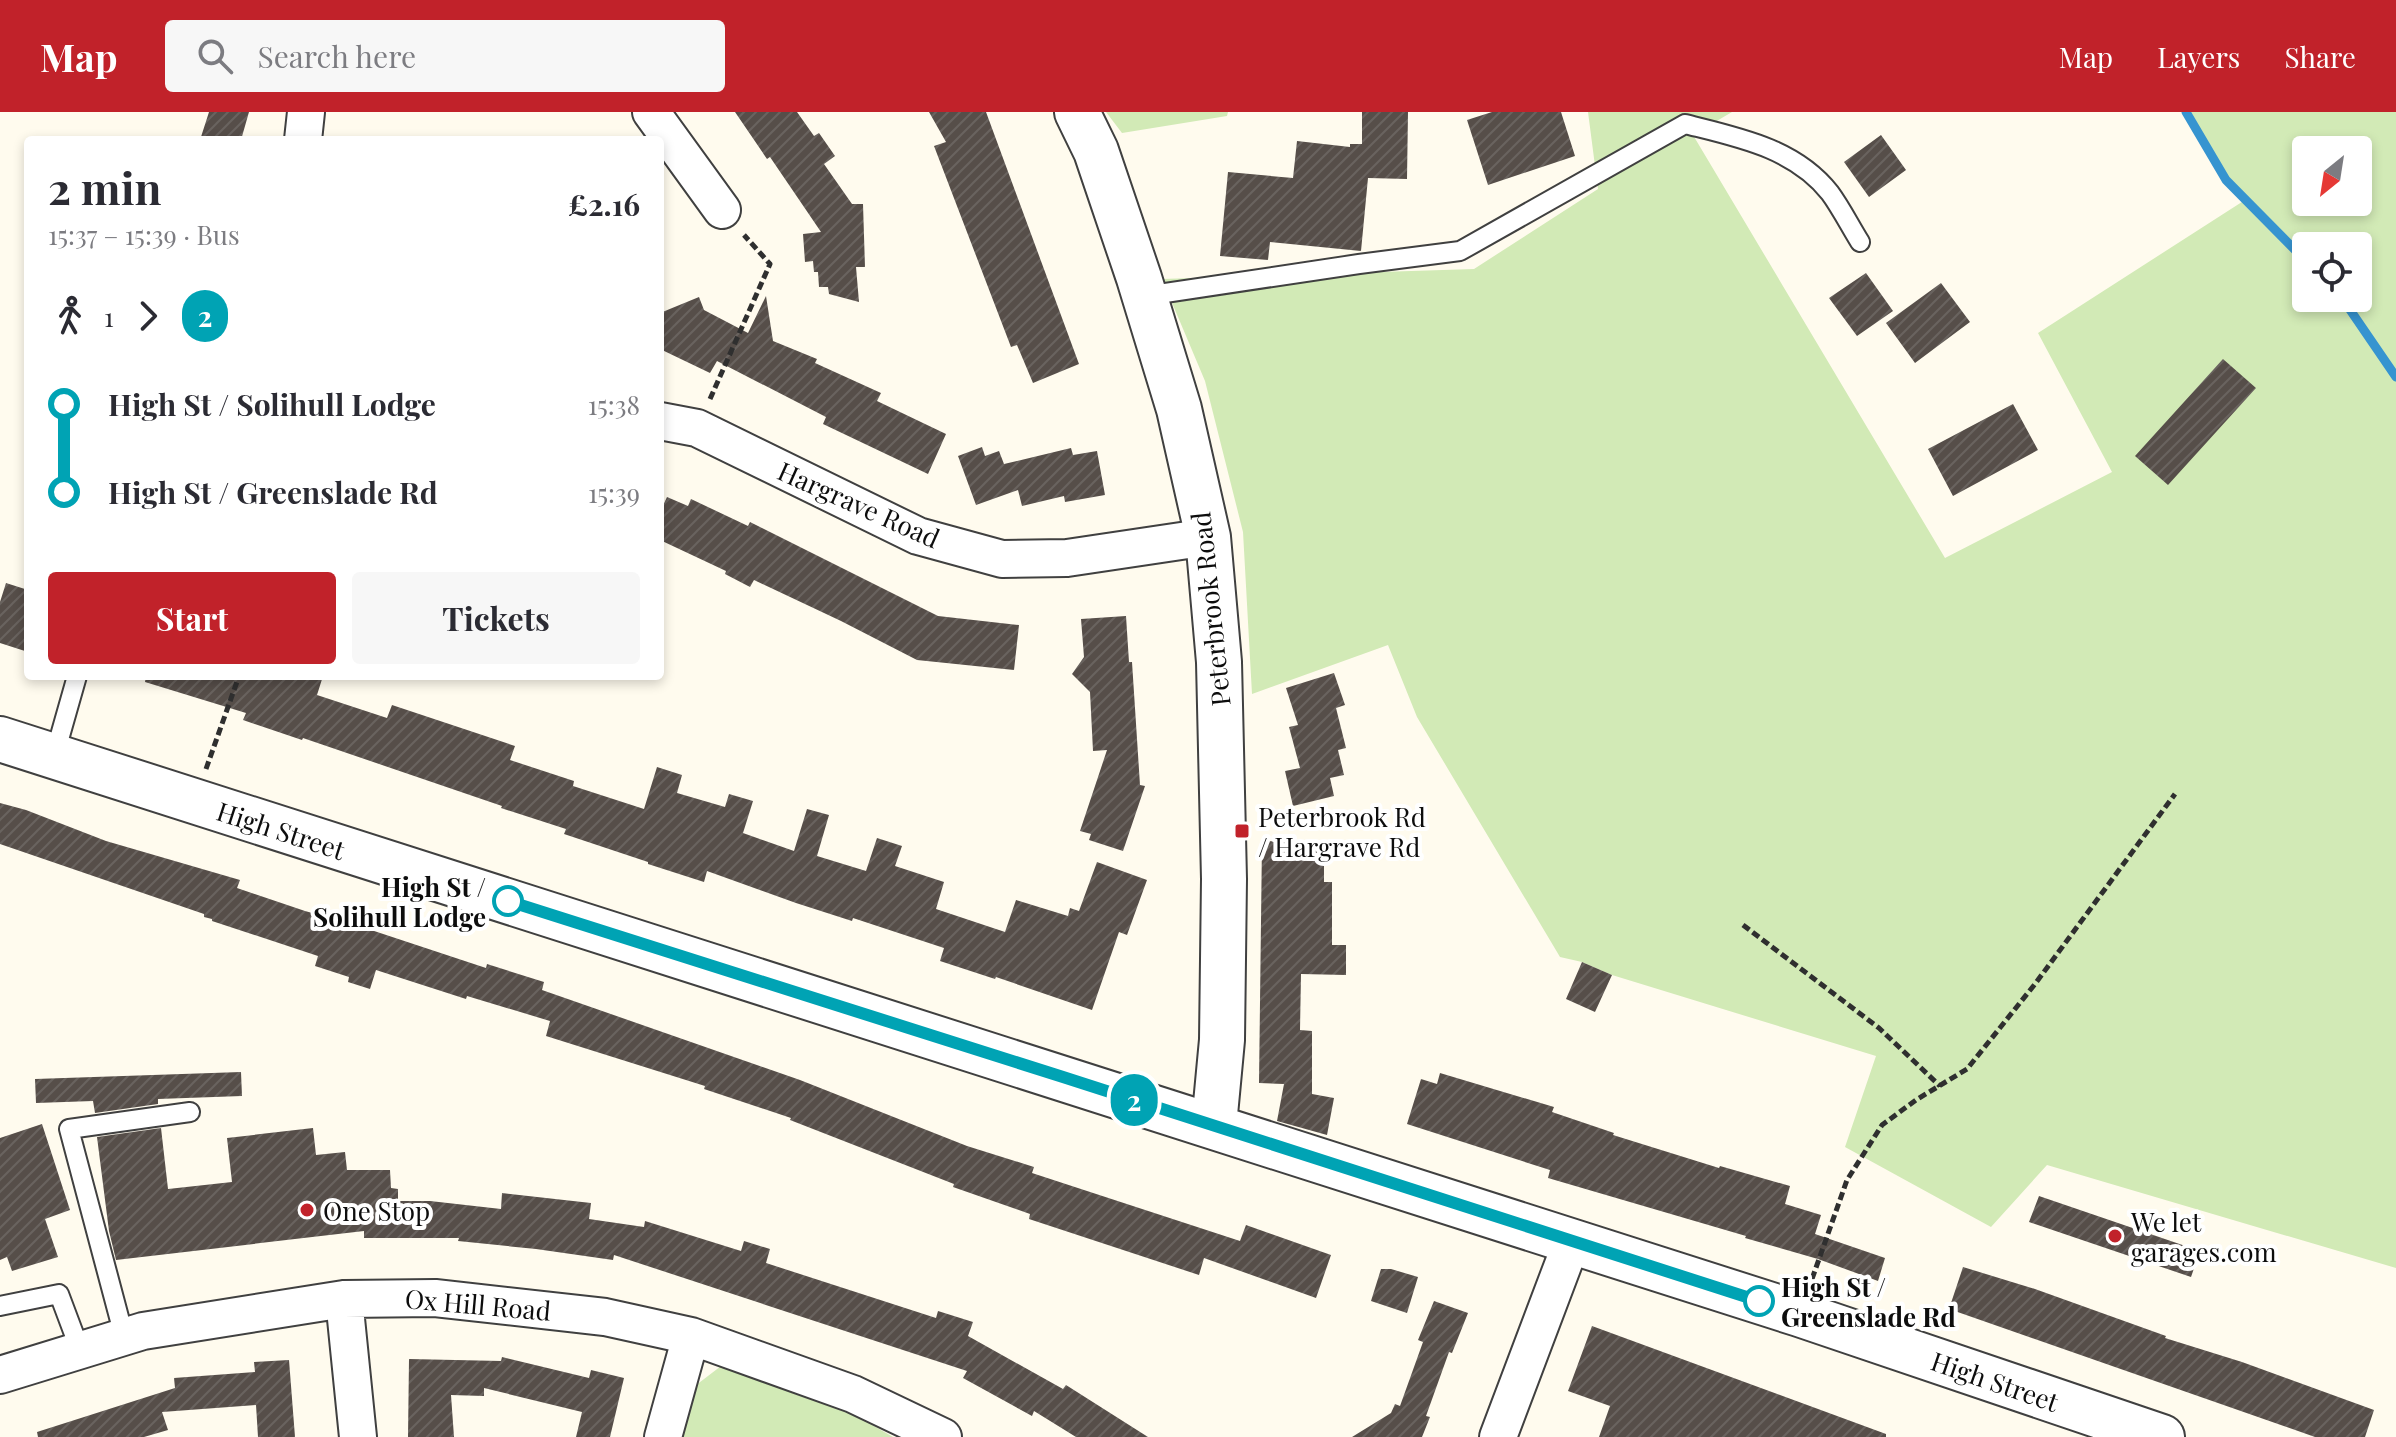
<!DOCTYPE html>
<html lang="en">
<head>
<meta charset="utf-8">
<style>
	body { margin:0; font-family:"Playfair Display",serif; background:#f7f7f7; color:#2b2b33; height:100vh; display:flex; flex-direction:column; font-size:30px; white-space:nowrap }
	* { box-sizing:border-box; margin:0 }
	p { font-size:26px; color:#7c7c81 }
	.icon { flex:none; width:44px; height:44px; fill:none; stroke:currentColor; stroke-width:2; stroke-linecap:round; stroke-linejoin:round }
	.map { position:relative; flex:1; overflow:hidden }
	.panel { position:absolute; left:24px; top:24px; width:640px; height:544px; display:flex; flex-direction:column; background:#fff; border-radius:8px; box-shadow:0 4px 12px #0003 }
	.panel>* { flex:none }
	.badge { padding:0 16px; border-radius:26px; font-size:28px; line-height:52px }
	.needle { width:52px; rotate:210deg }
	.buttons { position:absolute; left:2292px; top:24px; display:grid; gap:16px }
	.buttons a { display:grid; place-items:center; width:80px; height:80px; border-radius:8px; background:#fff; box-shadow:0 4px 12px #0003; font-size:40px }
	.map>.badge { position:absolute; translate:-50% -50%; box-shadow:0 0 0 4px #fff }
	.legs { display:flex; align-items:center; gap:12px; height:88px; padding:0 24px; font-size:26px }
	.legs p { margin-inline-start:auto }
	.head { display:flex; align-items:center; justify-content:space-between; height:136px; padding:0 24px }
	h1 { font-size:44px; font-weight:700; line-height:60px }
	.button { display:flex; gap:16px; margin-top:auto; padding:16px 24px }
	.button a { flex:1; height:92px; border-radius:8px; background:#c1222a; color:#fff; font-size:32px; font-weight:700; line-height:92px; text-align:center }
	.button a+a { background:#f7f7f7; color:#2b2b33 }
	ul { padding:0 24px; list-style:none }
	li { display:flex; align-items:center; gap:28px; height:88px; font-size:30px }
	li i { display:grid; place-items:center; width:12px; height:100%; margin:0 10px; background:currentColor }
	li i::after { content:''; width:20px; height:20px; margin:-10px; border:6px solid; border-radius:50%; background:#fff }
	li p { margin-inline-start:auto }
	li:first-child i { background:linear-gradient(#0000 50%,currentColor 0) }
	li:last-child i { background:linear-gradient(currentColor 50%,#0000 0) }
	header { display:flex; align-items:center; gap:48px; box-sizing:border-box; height:112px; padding:0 40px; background:#c1222a; color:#fff }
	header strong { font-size:38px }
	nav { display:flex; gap:44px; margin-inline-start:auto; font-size:28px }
	.search { width:560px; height:72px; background:#f7f7f7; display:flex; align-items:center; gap:20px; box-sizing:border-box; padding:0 28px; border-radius:8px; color:#7c7c81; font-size:30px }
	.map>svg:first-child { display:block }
	.grass { fill:#d2eab6; fill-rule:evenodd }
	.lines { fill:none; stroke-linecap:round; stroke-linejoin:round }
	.stream { stroke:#3694d0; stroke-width:9 }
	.building { fill:url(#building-hatch) }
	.service-casing { stroke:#404040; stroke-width:22 }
	.minor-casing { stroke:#404040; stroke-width:40 }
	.tertiary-casing { stroke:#404040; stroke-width:48 }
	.path { stroke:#2f2f2f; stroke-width:5; stroke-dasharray:8 4; stroke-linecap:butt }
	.service { stroke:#fff; stroke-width:18 }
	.minor { stroke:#fff; stroke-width:36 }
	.tertiary { stroke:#fff; stroke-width:44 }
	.line-1-casing { stroke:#fff; stroke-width:18 }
	.line-1 { stroke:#00a3b4; stroke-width:12 }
	.poi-dot { fill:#c1222a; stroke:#fff; stroke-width:3 }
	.stop-1-dot { fill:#fff; stroke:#00a3b4; stroke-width:4 }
	.labels { text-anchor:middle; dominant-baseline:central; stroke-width:8; stroke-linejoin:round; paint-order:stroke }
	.street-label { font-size:26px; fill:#0d0d0d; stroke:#fff }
	.poi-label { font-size:26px; fill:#0d0d0d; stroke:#fff; text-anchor:start }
	.stop-label { font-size:26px; font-weight:bold; fill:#0d0d0d; stroke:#fff; text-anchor:end }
</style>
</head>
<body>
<header>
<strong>Map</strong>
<div class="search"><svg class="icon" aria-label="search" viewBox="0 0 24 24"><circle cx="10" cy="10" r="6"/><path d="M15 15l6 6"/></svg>Search here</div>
<nav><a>Map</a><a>Layers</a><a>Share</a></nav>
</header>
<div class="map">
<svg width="2396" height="1325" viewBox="0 0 2396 1325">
	<defs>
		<pattern id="building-hatch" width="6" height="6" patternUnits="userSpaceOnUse" patternTransform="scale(2)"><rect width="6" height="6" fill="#564e49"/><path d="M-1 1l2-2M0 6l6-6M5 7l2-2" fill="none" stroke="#69635f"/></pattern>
	</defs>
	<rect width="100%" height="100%" fill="#fffbee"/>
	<path class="grass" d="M 1106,0 L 1228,0 L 1227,4 L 1122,21 Z
		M 1588,0 L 1732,0 L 1693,23 L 1945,446 L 2112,360 L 2038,221 L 2245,88 L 2226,68 L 2186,0 L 2396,0 L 2396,1156 L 2047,1053 L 1991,1115 L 1845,1035 L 1876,944 L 1612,863 L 1582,850 L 1560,845 L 1417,605 L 1388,533 L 1252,582 L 1243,420 L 1205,269 L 1162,167 L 1474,157 L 1598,77 ZM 2306,38 L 2358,38 L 2358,90 L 2306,90 ZM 2306,134 L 2358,134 L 2358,186 L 2306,186 Z
		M 725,1251 L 838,1293 L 893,1325 L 679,1325 L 687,1280 Z"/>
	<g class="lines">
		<path class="stream" d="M 2186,0 L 2226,68 L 2306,149
			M 2342,186 L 2396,265"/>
	</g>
	<path class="building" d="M 209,0 L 249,0 L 241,28 L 200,28 Z
		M 735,0 L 797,0 L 814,24 L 819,21 L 835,44 L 824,52 L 852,92 L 863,92 L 865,155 L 856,155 L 859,190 L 829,182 L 828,175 L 819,175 L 818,160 L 814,160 L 813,149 L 805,150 L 803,122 L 821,120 L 770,45 L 767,47 Z
		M 929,0 L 986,0 L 1079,252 L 1033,271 L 1017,233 L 1011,235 L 934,34 L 946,30 Z
		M 1362,0 L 1408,0 L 1407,67 L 1368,66 L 1361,139 L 1270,130 L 1268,148 L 1220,144 L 1228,60 L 1293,66 L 1297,29 L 1350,35 L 1350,32 L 1362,32 Z
		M 1492,0 L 1561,0 L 1575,44 L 1488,73 L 1467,8 Z
		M 1881,23 L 1906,58 L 1869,85 L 1844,50 Z
		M 1866,161 L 1893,199 L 1857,224 L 1829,186 Z
		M 1941,171 L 1970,210 L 1915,251 L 1886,211 Z
		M 766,184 L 773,229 L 817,247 L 815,251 L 881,281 L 877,289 L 946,322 L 928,362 L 823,312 L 826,305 L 717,249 L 710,261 L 660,237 L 660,201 L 699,185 L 704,198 L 748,221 Z
		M 2223,247 L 2256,276 L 2168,373 L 2135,344 Z
		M 2013,292 L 2038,338 L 1953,384 L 1928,337 Z
		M 982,335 L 985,344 L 999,339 L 1004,352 L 1071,336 L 1073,343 L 1097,339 L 1105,383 L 1065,390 L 1064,384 L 1022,394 L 1018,378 L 976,393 L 958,344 Z
		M 667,385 L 688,394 L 691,387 L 748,414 L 750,410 L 938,504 L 1019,513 L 1014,558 L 917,548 L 841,509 L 754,468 L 750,475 L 725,462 L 726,459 L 660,428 L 660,400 Z
		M 6,471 L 28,478 L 28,540 L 0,531 L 0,490 Z
		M 1126,504 L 1129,550 L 1132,550 L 1140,673 L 1145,674 L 1123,739 L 1089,728 L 1091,722 L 1080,719 L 1107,638 L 1093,639 L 1090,580 L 1072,562 L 1084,545 L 1081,507 Z
		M 1334,561 L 1345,593 L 1336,596 L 1346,636 L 1338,638 L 1344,663 L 1330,666 L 1334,684 L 1293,694 L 1285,659 L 1300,656 L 1289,615 L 1298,613 L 1286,576 Z
		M 146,564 L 323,564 L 317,583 L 387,606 L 392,593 L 515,634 L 510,648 L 574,669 L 573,674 L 644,697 L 657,655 L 682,663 L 677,681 L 725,695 L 729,682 L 753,689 L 743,721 L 794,739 L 807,697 L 829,703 L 817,744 L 866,759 L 877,726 L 902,734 L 895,754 L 944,770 L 936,797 L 1005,820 L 1016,788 L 1068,804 L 1070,796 L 1079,799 L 1097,750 L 1147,768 L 1127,823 L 1119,820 L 1092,898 L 996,865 L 995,867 L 940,849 L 944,836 L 853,806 L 852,809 L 796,791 L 707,759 L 704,770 L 648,752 L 648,750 L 564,722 L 566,717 L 501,696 L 502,694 L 303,626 L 302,628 L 243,608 L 246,601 L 145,570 Z
		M 0,691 L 26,698 L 106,729 L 240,768 L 237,776 L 305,799 L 356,813 L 486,856 L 487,852 L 544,870 L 542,878 L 800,968 L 967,1034 L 1034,1055 L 1032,1061 L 1240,1129 L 1246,1113 L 1331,1143 L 1316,1186 L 1204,1146 L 1199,1163 L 1029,1107 L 1030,1102 L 953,1075 L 954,1072 L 790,1008 L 791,1006 L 704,977 L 705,974 L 546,924 L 550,909 L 467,884 L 466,887 L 376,858 L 370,877 L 348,870 L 349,865 L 315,854 L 318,844 L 212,809 L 212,807 L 204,805 L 204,802 L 0,732 Z
		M 1262,729 L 1324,730 L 1324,770 L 1332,770 L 1332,833 L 1346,833 L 1346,863 L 1301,862 L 1300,918 L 1312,919 L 1312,982 L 1334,986 L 1327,1023 L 1277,1009 L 1284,972 L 1259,971 Z
		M 1582,850 L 1612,863 L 1595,900 L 1566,887 Z
		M 241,960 L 242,984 L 158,987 L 158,992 L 95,1001 L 93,989 L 36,991 L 35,967 Z
		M 1440,961 L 1554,995 L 1552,1000 L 1614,1021 L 1613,1023 L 1719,1056 L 1720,1054 L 1790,1074 L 1785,1092 L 1821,1103 L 1815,1122 L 1885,1146 L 1878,1169 L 1818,1147 L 1745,1126 L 1746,1124 L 1548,1066 L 1550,1058 L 1407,1012 L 1421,967 L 1437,972 Z
		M 42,1012 L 70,1098 L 45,1107 L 58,1145 L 12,1159 L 7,1145 L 0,1148 L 0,1026 Z
		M 161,1016 L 168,1077 L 232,1070 L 227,1026 L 313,1016 L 316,1043 L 345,1040 L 347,1058 L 390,1058 L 391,1076 L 398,1077 L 398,1089 L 430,1089 L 501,1097 L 502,1081 L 591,1091 L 589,1107 L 644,1115 L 645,1109 L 741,1139 L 744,1129 L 770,1137 L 766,1151 L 936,1206 L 938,1199 L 973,1210 L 968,1224 L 1063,1277 L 1066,1273 L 1148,1325 L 1076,1325 L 1034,1299 L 1032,1304 L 963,1266 L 967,1259 L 614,1143 L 613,1148 L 536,1137 L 458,1129 L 459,1126 L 364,1126 L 364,1119 L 116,1148 L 109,1119 L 97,1025 Z
		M 2039,1084 L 2200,1139 L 2191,1165 L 2029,1110 Z
		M 1963,1155 L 2035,1177 L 2166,1224 L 2165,1226 L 2242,1250 L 2374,1298 L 2365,1325 L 2315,1325 L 1949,1197 Z
		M 1381,1157 L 1391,1157 L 1418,1165 L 1407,1201 L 1371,1189 Z
		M 1434,1189 L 1468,1201 L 1452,1241 L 1449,1240 L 1426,1304 L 1430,1305 L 1422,1325 L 1352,1325 L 1391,1301 L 1395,1292 L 1400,1294 L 1423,1230 L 1418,1228 Z
		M 1592,1214 L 1886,1322 L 1886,1325 L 1599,1325 L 1610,1294 L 1568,1279 Z
		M 502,1245 L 589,1266 L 591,1258 L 624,1266 L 610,1325 L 576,1325 L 582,1300 L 484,1276 L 484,1284 L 451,1283 L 454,1325 L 408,1325 L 409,1247 L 501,1249 Z
		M 289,1248 L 295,1325 L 258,1325 L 256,1293 L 162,1300 L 168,1318 L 144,1325 L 38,1325 L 37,1320 L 175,1276 L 174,1266 L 255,1260 L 254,1250 Z"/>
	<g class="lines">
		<g class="service-casing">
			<path id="service" d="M 1145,184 L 1359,152 L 1460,139 L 1685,12 C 1737,25 1795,36 1830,81 C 1841,96 1850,114 1860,130
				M 54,645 L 77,564
				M 0,1194 L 59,1182 L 80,1238
				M 124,1224 L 69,1017 L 190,1000"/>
		</g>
		<g class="minor-casing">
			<path id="minor" d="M 651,0 L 722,98
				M 303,28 L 306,0
				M 660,309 L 697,316 L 918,424 L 1002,447 L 1067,446 L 1208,425
				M 344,1187 L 358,1325
				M 0,1263 L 143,1219 L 344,1187 L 435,1186 L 605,1205 L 691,1224 L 853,1282 L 943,1325
				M 663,1325 L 691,1224
				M 1498,1325 L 1566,1145 L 1569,1129"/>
		</g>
		<g class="tertiary-casing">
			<path id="tertiary" d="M 1077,0 L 1096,39 L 1139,166 L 1179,297 L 1208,425 L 1219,550 L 1224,767 L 1222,928 L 1214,1013
				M 0,627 L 1799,1202 L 2162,1325"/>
		</g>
		<path class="path" d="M 710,287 L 770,152 L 744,123
			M 206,657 L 239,564
			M 1743,813 L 1879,916 L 1940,974
			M 1812,1167 L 1847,1068 L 1882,1013 L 1916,988 L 1967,957 L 2035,872 L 2175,682"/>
		<use href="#service" class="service"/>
		<use href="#minor" class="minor"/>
		<use href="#tertiary" class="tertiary"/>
	</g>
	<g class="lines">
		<g class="line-1-casing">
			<path id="line-1" d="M 508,789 L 1063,965 L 1759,1189"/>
		</g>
		<use href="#line-1" class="line-1"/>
	</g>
	<g class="poi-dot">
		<rect x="1234" y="711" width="16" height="16" rx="4"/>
		<circle cx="307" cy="1098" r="8"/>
		<circle cx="2115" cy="1124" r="8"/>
	</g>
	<g class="stop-1-dot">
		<circle cx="508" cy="789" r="14"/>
		<circle cx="1759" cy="1189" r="14"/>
	</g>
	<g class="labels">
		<g class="street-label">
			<text transform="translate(859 392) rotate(24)">Hargrave Road</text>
			<text transform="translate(1210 497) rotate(-96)">Peterbrook Road</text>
			<text transform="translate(281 718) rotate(18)">High Street</text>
			<text transform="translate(478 1192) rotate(5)">Ox Hill Road</text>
			<text transform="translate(1995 1269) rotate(19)">High Street</text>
		</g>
		<g class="poi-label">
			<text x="1258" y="704">Peterbrook Rd<tspan x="1258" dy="30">/ Hargrave Rd</tspan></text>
			<text x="323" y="1098">One Stop</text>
			<text x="2131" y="1109">We let<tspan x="2131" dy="30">garages.com</tspan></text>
		</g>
		<g class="stop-label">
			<text x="486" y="774">High St /<tspan x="486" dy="30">Solihull Lodge</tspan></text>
			<text x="1781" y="1174" text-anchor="start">High St /<tspan x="1781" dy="30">Greenslade Rd</tspan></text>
		</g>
	</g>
</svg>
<div class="buttons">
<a><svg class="needle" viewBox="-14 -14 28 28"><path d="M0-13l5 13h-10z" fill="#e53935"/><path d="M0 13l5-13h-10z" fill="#7c7c81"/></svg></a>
<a><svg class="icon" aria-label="locate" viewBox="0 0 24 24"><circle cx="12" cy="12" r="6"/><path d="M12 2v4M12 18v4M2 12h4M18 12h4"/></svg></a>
</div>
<b class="badge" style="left:1134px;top:988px;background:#00a3b4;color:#fff">2</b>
<section class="panel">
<div class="head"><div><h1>2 min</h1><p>15:37 – 15:39 · Bus</p></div><b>£2.16</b></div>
<div class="legs"><svg class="icon" aria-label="walk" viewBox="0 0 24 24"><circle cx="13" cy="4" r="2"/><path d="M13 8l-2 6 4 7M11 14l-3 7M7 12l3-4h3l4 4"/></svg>1<svg class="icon" aria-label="forward" viewBox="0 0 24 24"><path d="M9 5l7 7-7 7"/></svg><b class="badge" style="background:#00a3b4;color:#fff">2</b></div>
<ul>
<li><i style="color:#00a3b4"></i><b>High St / Solihull Lodge</b><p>15:38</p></li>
<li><i style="color:#00a3b4"></i><b>High St / Greenslade Rd</b><p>15:39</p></li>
</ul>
<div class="button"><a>Start</a><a>Tickets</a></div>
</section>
</div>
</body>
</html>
